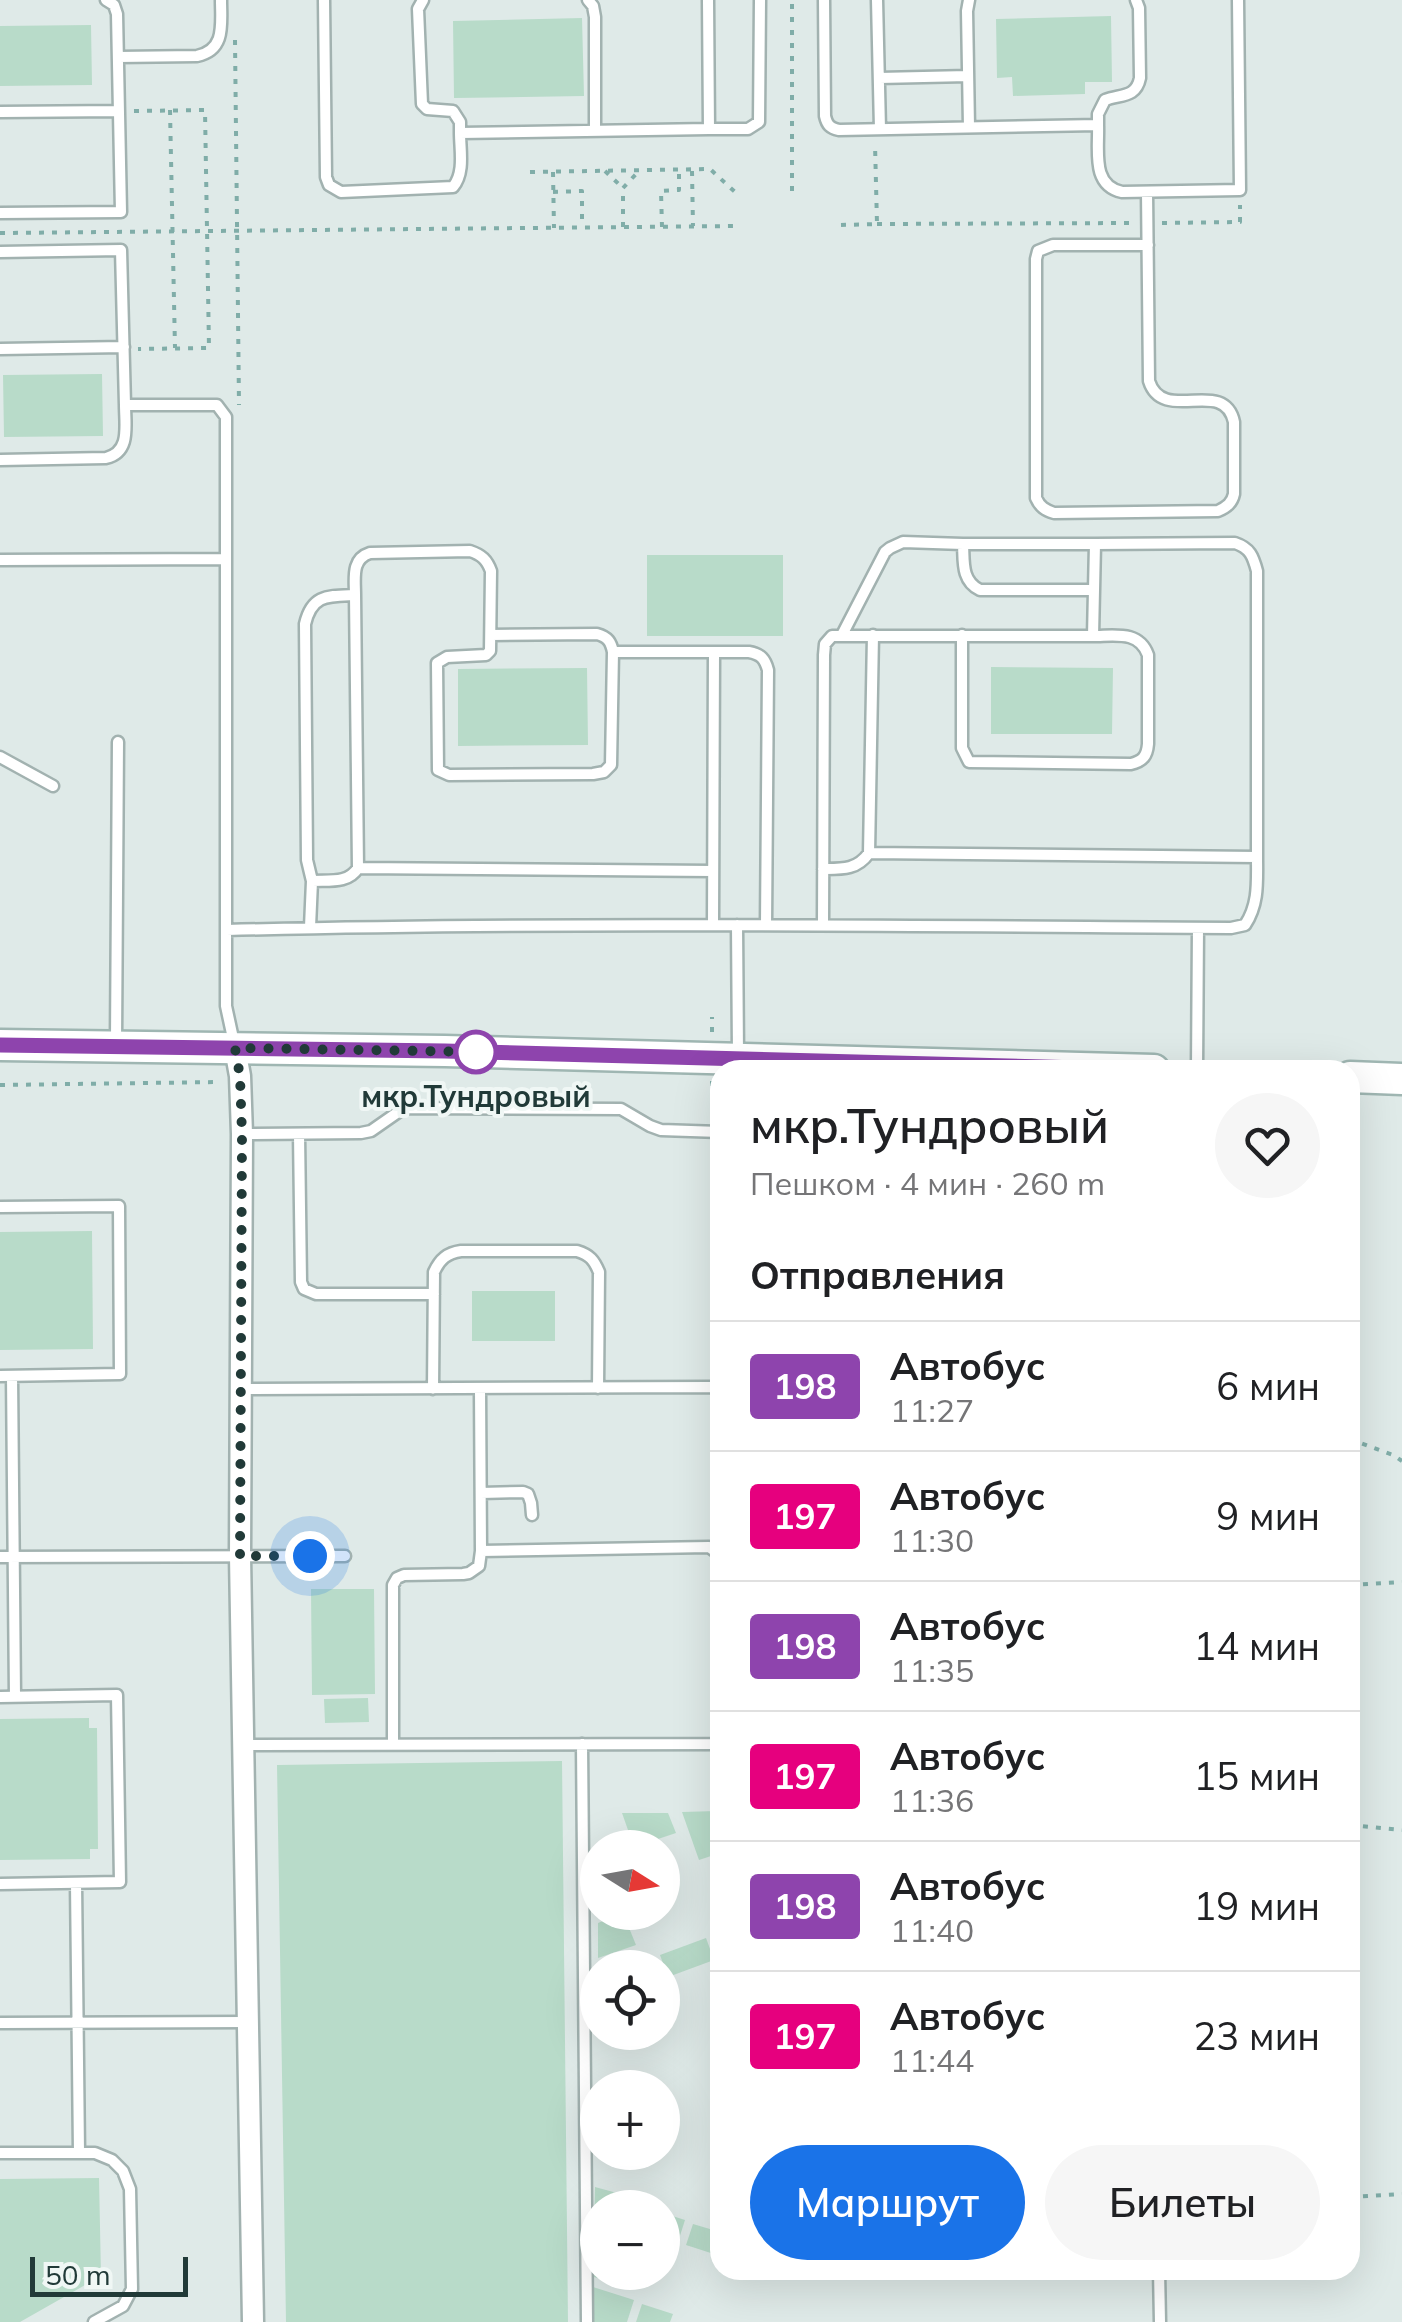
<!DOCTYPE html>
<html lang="ru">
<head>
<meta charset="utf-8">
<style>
	body { margin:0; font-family:Mulish,sans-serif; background:#f6f6f6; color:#202124; height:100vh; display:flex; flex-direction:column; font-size:38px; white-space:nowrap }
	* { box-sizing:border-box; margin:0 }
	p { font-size:32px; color:#757577 }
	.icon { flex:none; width:55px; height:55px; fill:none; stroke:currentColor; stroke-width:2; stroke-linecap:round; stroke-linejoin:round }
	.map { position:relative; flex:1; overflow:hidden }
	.sheet { position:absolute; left:710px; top:1060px; width:650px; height:1220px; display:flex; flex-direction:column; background:#fff; border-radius:30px; box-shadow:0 10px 40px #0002 }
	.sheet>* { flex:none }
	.badge { padding:0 20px; border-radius:8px; font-size:35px; line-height:65px }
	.needle { width:65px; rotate:101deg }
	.fabs { position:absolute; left:580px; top:1830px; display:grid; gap:20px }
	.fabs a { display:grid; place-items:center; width:100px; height:100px; border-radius:50%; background:#fff; box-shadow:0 10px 40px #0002; font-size:50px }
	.scale { position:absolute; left:30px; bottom:25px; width:158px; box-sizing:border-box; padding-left:10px; border:5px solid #213a38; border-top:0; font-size:28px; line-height:35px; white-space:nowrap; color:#213a38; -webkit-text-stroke:8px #f0f7f5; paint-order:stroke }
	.you { position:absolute; width:50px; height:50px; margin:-25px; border:8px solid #fff; border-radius:50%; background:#1a73e8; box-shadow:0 0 0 15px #1a73e833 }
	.map>.badge { position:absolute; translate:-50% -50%; box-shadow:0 0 0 5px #fff }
	h2 { padding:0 40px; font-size:38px; line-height:90px }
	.round { display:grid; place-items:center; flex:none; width:105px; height:105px; border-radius:52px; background:#f6f6f6 }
	.overview { display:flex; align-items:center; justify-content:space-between; height:170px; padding:0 40px }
	h1 { font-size:48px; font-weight:600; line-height:75px }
	.cta { display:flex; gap:20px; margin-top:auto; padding:20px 40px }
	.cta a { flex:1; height:115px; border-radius:60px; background:#1a73e8; color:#fff; font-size:40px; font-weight:600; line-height:115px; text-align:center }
	.cta a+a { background:#f6f6f6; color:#202124 }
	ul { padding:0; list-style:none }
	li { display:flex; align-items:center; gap:30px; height:130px; padding:0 40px; border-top:2px solid #e0e0e0 }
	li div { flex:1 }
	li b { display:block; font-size:38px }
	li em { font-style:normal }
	li .badge { min-width:110px; font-weight:700; text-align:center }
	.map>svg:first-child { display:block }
	.green { fill:#b8dbc9 }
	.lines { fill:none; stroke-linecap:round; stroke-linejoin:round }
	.lane-casing { stroke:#a2b2b0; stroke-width:15 }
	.street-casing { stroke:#a2b2b0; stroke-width:25 }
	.secondary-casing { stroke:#9fb6b2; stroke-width:35 }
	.path { stroke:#80ada8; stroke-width:4; stroke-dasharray:5 8; stroke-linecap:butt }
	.lane { stroke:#fff; stroke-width:10 }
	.street { stroke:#fff; stroke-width:20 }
	.secondary { stroke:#fff; stroke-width:30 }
	.line-casing { stroke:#fff; stroke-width:22 }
	.line { stroke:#8e44ad; stroke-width:15 }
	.walk { stroke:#213a38; stroke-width:10; stroke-dasharray:0 18 }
	.stop-dot { fill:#fff; stroke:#8e44ad; stroke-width:5 }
	.labels { text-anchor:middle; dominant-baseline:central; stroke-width:8; stroke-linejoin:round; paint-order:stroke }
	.stop-label { font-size:30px; font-weight:bold; fill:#213a38; stroke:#f0f7f5 }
</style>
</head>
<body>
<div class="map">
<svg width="1402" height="2322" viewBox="0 0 1402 2322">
	<rect width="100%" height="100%" fill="#dfeae8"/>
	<path class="green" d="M 1111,16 L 1112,82 L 1085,82 L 1085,94 L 1013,96 L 1012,77 L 997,78 L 996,19 Z
		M 582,18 L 584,96 L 454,98 L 453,21 Z
		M 91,25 L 92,85 L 0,86 L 0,26 Z
		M 102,374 L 103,436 L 4,437 L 3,375 Z
		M 647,555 L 783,555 L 783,636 L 647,636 Z
		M 991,667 L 1113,668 L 1112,734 L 991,734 Z
		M 587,668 L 588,745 L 458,746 L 458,669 Z
		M 92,1231 L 93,1349 L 0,1350 L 0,1232 Z
		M 472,1291 L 555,1291 L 555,1341 L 472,1341 Z
		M 311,1589 L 374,1589 L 375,1694 L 312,1695 Z
		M 368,1698 L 369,1722 L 325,1723 L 324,1699 Z
		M 89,1718 L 89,1728 L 97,1728 L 98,1849 L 90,1849 L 90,1859 L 0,1860 L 0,1719 Z
		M 562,1761 L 568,2322 L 286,2322 L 277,1765 Z
		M 717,1811 L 720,1818 L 720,1853 L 699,1860 L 682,1812 Z
		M 622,1813 L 668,1813 L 676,1833 L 634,1847 Z
		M 623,1913 L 636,1945 L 598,1958 L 598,1923 Z
		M 706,1938 L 714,1960 L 668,1977 L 660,1955 Z
		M 99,2178 L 101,2276 L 20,2322 L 0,2322 L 0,2179 Z
		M 595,2187 L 628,2196 L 625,2207 L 598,2208 L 597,2229 L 594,2228 Z
		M 663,2213 L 685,2220 L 678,2242 L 663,2237 Z
		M 693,2224 L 720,2232 L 720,2256 L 686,2245 Z
		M 595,2238 L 597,2239 L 598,2272 L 628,2273 L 624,2286 L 594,2277 Z
		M 593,2287 L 634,2300 L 627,2322 L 593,2322 Z
		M 642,2304 L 673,2314 L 670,2322 L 636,2322 Z"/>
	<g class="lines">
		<g class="lane-casing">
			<path id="lane" d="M 324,0 L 326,177 L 329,185 L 341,192 L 453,187 C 465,173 460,150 460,133
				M 423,0 L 418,9 L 422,104 L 427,109 L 453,111 L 460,122 L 460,133 L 709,129 L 708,0
				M 588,0 L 593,6 L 595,17 L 595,131
				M 824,0 L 825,116 C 827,125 830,128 839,130 L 1098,125 L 1098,114 L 1105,100 C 1121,94 1136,98 1140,78 L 1139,8 L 1136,0
				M 877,0 L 880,129
				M 969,0 L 967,11 L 969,127
				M 118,57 L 197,56 C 226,50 221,24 221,0
				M 879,78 L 968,76
				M 0,112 L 119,111
				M 1098,125 C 1099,151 1091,185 1122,192 L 1240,190 L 1238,0
				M 709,129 L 748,129 L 759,122 L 760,0
				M 1147,192 L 1149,381 C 1163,425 1224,376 1234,422 L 1234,494 C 1232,503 1227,507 1218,511 L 1054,513 C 1045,510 1040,507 1036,498 L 1036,259 L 1038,251 L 1053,245 L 1148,245
				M 0,213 L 121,212 L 117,14 L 114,5 L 106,0
				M 0,252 L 121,250 L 125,405
				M 0,349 L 124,347
				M 0,460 L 106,458 C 131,452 125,426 125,405 L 217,405 L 226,417 L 226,1006 L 234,1043
				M 963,544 L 1095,544
				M 0,560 L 226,559
				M 491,635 L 597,634 C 608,637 611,642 613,652 L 611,765 L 604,772 L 593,774 L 449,775 L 438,770 L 437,663 L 447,657 L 486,655 L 490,651 L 491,571 C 487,560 482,555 470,551 L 370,553 C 351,559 355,578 355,595 L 358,868 L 713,871
				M 842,635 L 885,552 L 890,548 L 903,542 L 963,544 C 964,561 961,581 980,590 L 1093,590
				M 962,635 L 962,748 L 969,762 L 1131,764 C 1143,761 1147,756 1148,744 L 1148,655 C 1139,630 1114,636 1093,636
				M 613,652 L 749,652 C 761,654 765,659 768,670 L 766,925
				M 0,757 L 53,786
				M 869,853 L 1257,857
				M 823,869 C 842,869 857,870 869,853 L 873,635
				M 312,881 C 329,880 348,884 358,868
				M 713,924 L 714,652
				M 737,925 L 738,1054
				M 310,927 L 312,881 L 307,860 L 305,624 C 312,594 328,596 355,595
				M 227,930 C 561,922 896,926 1231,928 L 1245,925 C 1259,904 1257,882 1257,857 L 1257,571 C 1253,556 1250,548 1235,543 L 1095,544 L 1093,636 L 832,636 L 825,644 L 824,655 L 823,925
				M 116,1041 L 118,742
				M 1197,1070 L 1198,928
				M 243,1134 L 361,1133 L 371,1131 L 404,1108 L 621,1109 L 650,1126 L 661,1130 L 720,1132
				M 299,1134 L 301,1282 L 304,1289 L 316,1294 L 434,1294
				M 0,1207 L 119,1206 L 120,1374 L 0,1376
				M 12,1376 L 15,1697
				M 242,1389 L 710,1387 L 720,1390
				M 433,1389 L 434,1272 C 440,1259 447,1253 461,1251 L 577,1251 C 590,1255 594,1260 599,1272 L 598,1388
				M 480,1389 L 481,1551 L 709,1547 L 720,1555
				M 481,1493 L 523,1492 L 528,1494 L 531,1503 L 532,1515
				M 0,1557 L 345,1556
				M 0,1697 L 117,1695 L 120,1882 L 0,1884
				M 393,1744 L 393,1585 L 397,1578 L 404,1575 L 463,1574 L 469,1573 L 479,1566 L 481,1551
				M 582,1744 L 587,2322
				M 718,1744 L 720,1673
				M 244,1745 L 720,1744
				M 76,1883 L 79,2152
				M 0,2023 L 247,2022
				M 0,2153 L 95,2153 L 112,2160 L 123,2171 L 130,2189 L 132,2289 L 123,2306 L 94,2322
				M 1159,2270 L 1160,2322"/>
		</g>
		<g class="street-casing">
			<path id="street" d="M 235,1048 L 240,1076 L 242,1134 L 240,1556 L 253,2322"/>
		</g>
		<g class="secondary-casing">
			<path id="secondary" d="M 0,1045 L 445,1051 L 1154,1070
				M 1350,1077 L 1402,1079"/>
		</g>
		<path class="path" d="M 235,40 L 239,405
			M 170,110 L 175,348
			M 134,111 L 205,110 L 209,348 L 138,349
			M 605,171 L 623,188
			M 692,171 L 693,226
			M 530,172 L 710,169 L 735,192
			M 553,172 L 554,228
			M 792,191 L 792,0
			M 553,192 L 582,191 L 582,227
			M 1162,223 L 1240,222 L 1240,205
			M 877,224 L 1132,223
			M 841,225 L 877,224 L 875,144
			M 623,227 L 623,188 L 637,173
			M 662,227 L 661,191 L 679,190 L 679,170
			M 0,233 L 735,226
			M 712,1032 L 712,1017
			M 712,1081 L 712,1117
			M 0,1085 L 220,1082
			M 1350,1439 L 1393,1455 L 1402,1461
			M 1350,1585 L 1402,1582
			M 1350,1825 L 1402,1830
			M 1350,2197 L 1402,2194"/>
		<use href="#lane" class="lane"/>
		<use href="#street" class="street"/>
		<use href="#secondary" class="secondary"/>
	</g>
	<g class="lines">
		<g class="line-casing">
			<path id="line" d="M 0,1045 L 445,1051 L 1154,1070"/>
		</g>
		<use href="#line" class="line"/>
		<path class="walk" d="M 310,1556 L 240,1556 L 242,1134 L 240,1076 L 235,1048 L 483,1052 L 476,1052"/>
	</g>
	<circle class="stop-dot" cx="476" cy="1052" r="20"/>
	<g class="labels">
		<g class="stop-label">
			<text x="476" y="1096">мкр.Тундровый</text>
		</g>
	</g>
</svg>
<div class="fabs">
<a><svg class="needle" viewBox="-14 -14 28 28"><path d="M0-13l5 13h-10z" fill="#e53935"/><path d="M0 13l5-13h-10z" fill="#757577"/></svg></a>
<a><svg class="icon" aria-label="locate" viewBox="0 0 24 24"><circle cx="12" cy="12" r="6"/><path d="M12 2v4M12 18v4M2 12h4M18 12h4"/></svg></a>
<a>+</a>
<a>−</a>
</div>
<div class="scale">50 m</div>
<div class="you" style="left:310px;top:1556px"></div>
<section class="sheet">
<div class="overview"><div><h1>мкр.Тундровый</h1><p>Пешком · 4 мин · 260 m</p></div><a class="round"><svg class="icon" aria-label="heart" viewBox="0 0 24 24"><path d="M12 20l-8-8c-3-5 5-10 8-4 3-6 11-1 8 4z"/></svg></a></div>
<h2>Отправления</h2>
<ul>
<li><span class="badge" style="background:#8e44ad;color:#fff">198</span><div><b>Автобус</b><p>11:27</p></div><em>6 мин</em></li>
<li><span class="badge" style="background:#e6007e;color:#fff">197</span><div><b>Автобус</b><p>11:30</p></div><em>9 мин</em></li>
<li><span class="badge" style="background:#8e44ad;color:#fff">198</span><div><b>Автобус</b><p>11:35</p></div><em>14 мин</em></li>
<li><span class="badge" style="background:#e6007e;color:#fff">197</span><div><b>Автобус</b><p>11:36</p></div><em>15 мин</em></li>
<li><span class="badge" style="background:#8e44ad;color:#fff">198</span><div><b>Автобус</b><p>11:40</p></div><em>19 мин</em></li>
<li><span class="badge" style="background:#e6007e;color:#fff">197</span><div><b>Автобус</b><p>11:44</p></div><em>23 мин</em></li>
</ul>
<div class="cta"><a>Маршрут</a><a>Билеты</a></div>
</section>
</div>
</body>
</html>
